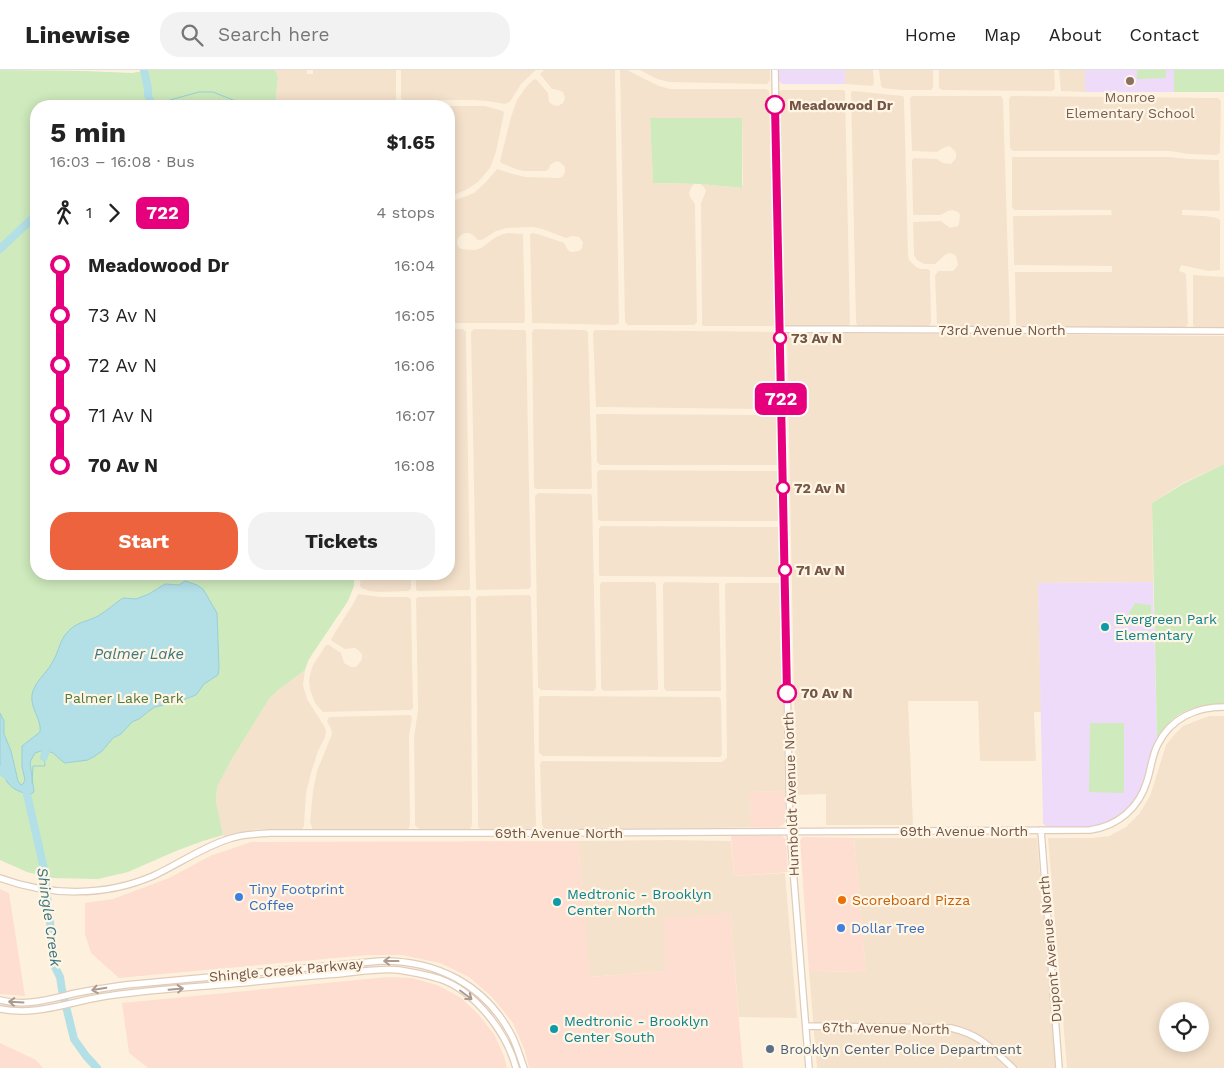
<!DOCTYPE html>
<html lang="en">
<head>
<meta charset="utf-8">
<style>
	body { margin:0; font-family:"Work Sans",sans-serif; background:#f2f2f2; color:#222; height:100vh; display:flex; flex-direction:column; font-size:19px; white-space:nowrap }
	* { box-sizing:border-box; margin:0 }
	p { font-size:16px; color:#767676 }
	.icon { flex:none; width:28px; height:28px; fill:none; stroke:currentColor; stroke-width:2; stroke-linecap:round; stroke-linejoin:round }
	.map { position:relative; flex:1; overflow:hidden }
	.details { position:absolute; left:30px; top:30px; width:425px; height:480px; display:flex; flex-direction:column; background:#fff; border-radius:20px; box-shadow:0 2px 12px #0003 }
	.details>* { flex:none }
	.badge { padding:0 10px; border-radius:8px; font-size:18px; line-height:32px }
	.fabs { position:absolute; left:1159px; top:932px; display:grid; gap:10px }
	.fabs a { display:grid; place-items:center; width:50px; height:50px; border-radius:50%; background:#fff; box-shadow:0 2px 12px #0003; font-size:25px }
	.map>.badge { position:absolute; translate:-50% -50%; box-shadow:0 0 0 2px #fff }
	.legs { display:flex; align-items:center; gap:8px; height:55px; padding:0 20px; font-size:16px }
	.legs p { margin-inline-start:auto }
	.overview { display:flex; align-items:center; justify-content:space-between; height:85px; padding:0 20px }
	h1 { font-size:28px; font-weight:700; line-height:38px }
	.button { display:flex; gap:10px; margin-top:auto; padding:10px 20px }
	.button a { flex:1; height:58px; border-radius:20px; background:#ec633e; color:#fff; font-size:20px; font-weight:700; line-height:58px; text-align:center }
	.button a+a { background:#f2f2f2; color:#222 }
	ul { padding:0 20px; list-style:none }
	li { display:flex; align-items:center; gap:18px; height:50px; font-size:19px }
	li i { display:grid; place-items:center; width:8px; height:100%; margin:0 6px; background:currentColor }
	li i::after { content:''; width:12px; height:12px; margin:-6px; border:4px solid; border-radius:50%; background:#fff }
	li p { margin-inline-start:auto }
	li:first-child i { background:linear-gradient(#0000 50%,currentColor 0) }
	li:last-child i { background:linear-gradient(currentColor 50%,#0000 0) }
	header { display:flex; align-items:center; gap:30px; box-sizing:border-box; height:70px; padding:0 25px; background:#fff; border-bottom:1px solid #e0e0e0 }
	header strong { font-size:24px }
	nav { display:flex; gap:28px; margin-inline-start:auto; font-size:18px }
	.search { width:350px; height:45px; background:#f2f2f2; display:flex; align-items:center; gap:12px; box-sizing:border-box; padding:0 18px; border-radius:20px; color:#767676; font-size:19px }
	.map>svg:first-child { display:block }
	.residential { fill:#f5e2cc; fill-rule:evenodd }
	.commercial { fill:#feded1 }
	.education { fill:#eedbf9 }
	.green { fill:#cfeabd }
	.water { fill:#b3dfe6; stroke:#99cfd8 }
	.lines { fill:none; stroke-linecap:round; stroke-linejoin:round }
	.stream { stroke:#99cfd8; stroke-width:1 }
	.river { stroke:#b3dfe6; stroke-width:8 }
	.tertiary-casing { stroke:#e1ccba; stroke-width:8 }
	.tertiary { stroke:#fff; stroke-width:5.5 }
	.oneway { stroke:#ab9a90 }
	.line-1-casing { stroke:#fff; stroke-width:11 }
	.line-1 { stroke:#e6007e; stroke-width:8 }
	.education-dot { fill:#8d6e63; stroke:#fff5e5; stroke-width:2 }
	.stop-1-dot { fill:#fff; stroke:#e6007e; stroke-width:2.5 }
	.culture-dot { fill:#0f9aa8; stroke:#fff5e5; stroke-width:2 }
	.shop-dot { fill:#3f7fe0; stroke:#fff5e5; stroke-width:2 }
	.food-dot { fill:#e8710a; stroke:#fff5e5; stroke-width:2 }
	.service-dot { fill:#5c6f8a; stroke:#fff5e5; stroke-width:2 }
	.labels { text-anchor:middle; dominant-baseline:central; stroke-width:4.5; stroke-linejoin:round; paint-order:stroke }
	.education-label { font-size:14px; fill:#785e54; stroke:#fff5e5 }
	.stop-label { font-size:14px; font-weight:bold; fill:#735646; stroke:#fff5e5; text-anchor:start }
	.street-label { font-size:14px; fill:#735646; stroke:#fff5e5 }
	.culture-label { font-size:14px; fill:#0d838f; stroke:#fff5e5; text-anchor:start }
	.park-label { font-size:14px; fill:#50793e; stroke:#fff5e5 }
	.shop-label { font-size:14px; fill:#366cbe; stroke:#fff5e5; text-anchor:start }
	.food-label { font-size:14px; fill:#c56008; stroke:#fff5e5; text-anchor:start }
	.service-label { font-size:14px; fill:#4e5e75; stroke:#fff5e5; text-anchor:start }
	.water-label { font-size:15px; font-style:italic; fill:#3c7681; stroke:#fff5e5 }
</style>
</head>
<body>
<header>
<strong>Linewise</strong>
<div class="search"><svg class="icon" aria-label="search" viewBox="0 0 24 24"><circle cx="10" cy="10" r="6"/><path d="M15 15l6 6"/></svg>Search here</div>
<nav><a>Home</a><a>Map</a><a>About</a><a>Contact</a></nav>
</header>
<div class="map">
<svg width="1224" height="998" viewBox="0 0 1224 998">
	<rect width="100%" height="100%" fill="#fdf1de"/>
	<path class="residential" d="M 275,0 L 307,0 L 307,4 L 313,4 L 313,0 L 396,0 L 396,36 L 275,36 L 278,7 Z
		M 401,0 L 536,0 L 521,14 L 510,32 L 505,34 L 487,31 L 474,30 L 403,30 L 401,28 Z
		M 544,0 L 615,0 L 619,253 L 616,255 L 532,253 L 530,164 L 533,163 L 541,165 L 564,173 L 568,180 L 571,182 L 579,181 L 582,178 L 583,172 L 579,167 L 573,166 L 566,168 L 542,159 L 533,157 L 507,158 L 496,161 L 482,170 L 478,170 L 473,165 L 469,163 L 465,163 L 461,165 L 458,168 L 457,172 L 458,176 L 461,179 L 475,180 L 481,178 L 496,167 L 503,164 L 509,163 L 523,164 L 525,251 L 524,253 L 449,253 L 449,132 L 461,128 L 474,123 L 486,112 L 497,99 L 513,104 L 525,107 L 560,108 L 563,106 L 565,102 L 565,97 L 561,93 L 557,91 L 550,95 L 549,99 L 546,101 L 523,101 L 516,99 L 501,93 L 500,91 L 511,47 L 517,30 L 526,17 L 533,10 L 535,9 L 537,10 L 548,23 L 549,32 L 553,35 L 558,36 L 563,33 L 565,28 L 563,22 L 558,20 L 552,19 L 540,4 Z
		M 620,0 L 627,0 L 659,16 L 670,19 L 766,19 L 769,21 L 775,255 L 772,256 L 704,256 L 702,255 L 701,133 L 706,121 L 704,117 L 700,114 L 743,118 L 742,48 L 650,49 L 653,113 L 695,114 L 692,116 L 689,123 L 690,127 L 695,134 L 697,252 L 694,255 L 628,255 L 625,252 Z
		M 640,0 L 770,0 L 770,10 L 767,14 L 669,12 L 657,9 Z
		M 845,0 L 873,0 L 874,14 L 872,16 L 845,14 Z
		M 879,0 L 933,0 L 933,17 L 932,20 L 901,20 L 883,18 L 881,16 Z
		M 939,0 L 1054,0 L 1055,19 L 1052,21 L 942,20 L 939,18 Z
		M 1059,0 L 1085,0 L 1085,22 L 1061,21 Z
		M 782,20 L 843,20 L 845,21 L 850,254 L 847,257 L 787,257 L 783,254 L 779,22 Z
		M 852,21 L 854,21 L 903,26 L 904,28 L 908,185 L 909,190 L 916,197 L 921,199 L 928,199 L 930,201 L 931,253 L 928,257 L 859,257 L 856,253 L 851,23 Z
		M 912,26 L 1001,26 L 1003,29 L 1010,254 L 1007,258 L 940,257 L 937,254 L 935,206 L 938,201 L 953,201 L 958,195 L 957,190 L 956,186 L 953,184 L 949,183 L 945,185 L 935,194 L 924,194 L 917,190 L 914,185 L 913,152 L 941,151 L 950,158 L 958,156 L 959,153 L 960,145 L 958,142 L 952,140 L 948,141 L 941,145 L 914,145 L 913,144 L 912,90 L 914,88 L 937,89 L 943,93 L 951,94 L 956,88 L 956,84 L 955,81 L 949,76 L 943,78 L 937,82 L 912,81 L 910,28 Z
		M 1011,26 L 1218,28 L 1221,31 L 1220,83 L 1217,85 L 1188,84 L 1170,81 L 1013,81 L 1010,78 L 1009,29 Z
		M 438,36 L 485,36 L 503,41 L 504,43 L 496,82 L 490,98 L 478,112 L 466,120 L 451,126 L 449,126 L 449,36 Z
		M 1012,87 L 1169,87 L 1189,89 L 1219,90 L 1220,139 L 1219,141 L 1182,140 L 1182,145 L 1205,146 L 1217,148 L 1220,150 L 1220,200 L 1208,201 L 1181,195 L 1179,201 L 1185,203 L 1186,205 L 1188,254 L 1186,257 L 1185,259 L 1020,258 L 1017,257 L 1016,254 L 1015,202 L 1112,202 L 1112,196 L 1015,195 L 1014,194 L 1013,147 L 1014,146 L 1112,145 L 1111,140 L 1014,140 L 1012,137 Z
		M 1193,205 L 1224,207 L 1224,258 L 1196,259 L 1194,257 L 1193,255 Z
		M 449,259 L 463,259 L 466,262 L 470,518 L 469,520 L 418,521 L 416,520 L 416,504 L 449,504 Z
		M 474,259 L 524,260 L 526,261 L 531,516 L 529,519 L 478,520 L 476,519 L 476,517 L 471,262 Z
		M 535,259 L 585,260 L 588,262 L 592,417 L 591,419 L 536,419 L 534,417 L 532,263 L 533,260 Z
		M 595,260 L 776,262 L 778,266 L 779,336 L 775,339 L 596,337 L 593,263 Z
		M 787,263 L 1224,266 L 1224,394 L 1183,413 L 1152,433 L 1153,512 L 1038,513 L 1041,642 L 1034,642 L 1036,691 L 980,691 L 978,631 L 908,631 L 913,755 L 826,755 L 826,724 L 796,725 Z
		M 597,344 L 775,345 L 778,346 L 778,348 L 780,392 L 778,395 L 600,395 L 597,392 L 596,345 Z
		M 599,400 L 777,401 L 781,403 L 781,448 L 779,450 L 777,451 L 601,451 L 598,450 L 597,403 Z
		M 538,423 L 591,424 L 592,426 L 596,618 L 594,621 L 541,620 L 538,617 L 535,426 Z
		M 601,456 L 778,457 L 781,460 L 781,506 L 780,507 L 601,506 L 599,505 L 599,459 Z
		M 361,504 L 411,504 L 411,519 L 408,521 L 379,522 L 369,521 L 362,518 L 360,516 Z
		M 602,512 L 654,512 L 656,514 L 658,619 L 657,620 L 604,621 L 601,619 L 600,514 Z
		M 665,512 L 719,513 L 721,621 L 666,621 L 664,618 L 663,514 Z
		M 727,513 L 779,513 L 782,515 L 785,721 L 750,722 L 751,757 L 713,758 L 555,759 L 545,760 L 542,755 L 540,694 L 542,691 L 722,692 L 727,688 L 725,514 Z
		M 358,524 L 381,527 L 408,527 L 411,529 L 413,638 L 411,640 L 323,642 L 321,640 L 315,633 L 310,619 L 309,610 L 311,601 L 313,595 L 326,575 L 329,575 L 341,583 L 344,593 L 351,597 L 355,597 L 358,595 L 362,589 L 362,584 L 357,579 L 354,578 L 345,579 L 332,571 L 331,569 L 353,534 Z
		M 529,525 L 531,527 L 536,755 L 534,759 L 531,761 L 521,759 L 492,759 L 486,761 L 480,759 L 478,756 L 476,528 L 478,526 Z
		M 469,526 L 471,528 L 472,754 L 471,758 L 465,761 L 459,759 L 430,759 L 422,760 L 418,758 L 415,755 L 414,667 L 418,640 L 416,529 L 418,527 Z
		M 305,600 L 303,615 L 307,629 L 324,656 L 326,661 L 325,667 L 318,681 L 311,703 L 306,723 L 304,756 L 302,759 L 257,759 L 224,768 L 218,745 L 216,732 L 217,717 L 232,689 L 269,629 L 277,621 Z
		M 540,626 L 719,627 L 721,630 L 722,685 L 720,687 L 543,686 L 539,683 L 539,629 Z
		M 410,645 L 412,647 L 409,667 L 410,754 L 409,758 L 403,761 L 395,759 L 324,759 L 318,761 L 313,760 L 310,752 L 313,721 L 317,701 L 332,664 L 331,659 L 327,651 L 329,647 Z
		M 1209,646 L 1224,646 L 1224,998 L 1067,998 L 1048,768 L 1092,768 L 1109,766 L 1126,757 L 1139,744 L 1150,726 L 1166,675 L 1174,665 L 1183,656 ZM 1168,941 L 1200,941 L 1200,974 L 1168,974 Z
		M 854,768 L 1037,768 L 1056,998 L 817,998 L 809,901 L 866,902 Z
		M 669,770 L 731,771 L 734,806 L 785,803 L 797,948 L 739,947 L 730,843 L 665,901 L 589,907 L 578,771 Z"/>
	<path class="commercial" d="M 785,721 L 785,752 L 784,754 L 779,757 L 751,757 L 750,722 Z
		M 731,766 L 782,766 L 785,768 L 786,770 L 788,802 L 734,806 Z
		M 803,767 L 854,768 L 866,902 L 809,901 L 800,770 Z
		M 578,771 L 590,907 L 665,901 L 664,848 L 730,843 L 743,998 L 529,998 L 525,981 L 513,953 L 492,927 L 469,907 L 440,893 L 402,885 L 369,885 L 119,908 L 91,883 L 85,864 L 85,833 L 113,829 L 169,808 L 210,786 L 251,772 Z
		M 0,819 L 9,823 L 25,926 L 0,924 Z
		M 388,907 L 412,908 L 437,915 L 460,927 L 479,945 L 494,964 L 504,986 L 507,998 L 148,998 L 129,983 L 122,933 Z
		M 0,973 L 36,990 L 43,998 L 0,998 Z"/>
	<path class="education" d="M 778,0 L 845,0 L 845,14 L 782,14 L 779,11 Z
		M 1085,0 L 1174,0 L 1174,22 L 1085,22 Z
		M 1153,512 L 1157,669 L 1150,687 L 1145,708 L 1138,726 L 1128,739 L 1113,750 L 1099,756 L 1088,757 L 1048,758 L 1045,756 L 1043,753 L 1038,513 Z"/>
	<path class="green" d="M 0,0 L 84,1 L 132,3 L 148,0 L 275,0 L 278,7 L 275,36 L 36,36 L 36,504 L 354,504 L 354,516 L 348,531 L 313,583 L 308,591 L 305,600 L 277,621 L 269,629 L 232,689 L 217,717 L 216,732 L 223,765 L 203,771 L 176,781 L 128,802 L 98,809 L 52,808 L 27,802 L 0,790 Z
		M 1137,0 L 1166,0 L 1166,8 L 1137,9 Z
		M 1174,0 L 1224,0 L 1224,22 L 1174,22 Z
		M 650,48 L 742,48 L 742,115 L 743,118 L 700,114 L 653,113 Z
		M 1224,394 L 1224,634 C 1205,634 1182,638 1169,653 C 1164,658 1161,664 1157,669 L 1152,433 L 1183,414 Z
		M 1135,533 L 1151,535 L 1152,554 L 1151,554 L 1129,555 L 1129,543 Z
		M 1090,653 L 1124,653 L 1124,723 L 1089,722 Z"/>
	<path class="water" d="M 185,511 L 197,515 L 203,519 L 217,543 L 219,598 L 218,605 L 204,614 L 196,625 L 180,631 L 155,637 L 149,641 L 139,649 L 132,652 L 121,664 L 113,668 L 102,681 L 95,686 L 88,690 L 65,693 L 62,691 L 53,683 L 47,681 L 41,681 L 35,683 L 30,692 L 34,722 L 31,724 C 22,724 10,718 6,710 C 4,705 4,703 0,699 L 0,643 L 4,651 L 4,664 L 11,681 L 18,711 L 21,715 L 23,714 L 25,710 L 22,696 L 22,676 L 40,662 C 42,649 30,639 32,625 C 34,612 46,604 52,593 C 58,584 59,573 65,565 C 76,551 85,553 98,546 C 107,541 115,533 123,528 L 136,529 L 149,524 L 165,514 L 179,515 Z"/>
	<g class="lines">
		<path class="stream" d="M 152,35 L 199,22 L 213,22 L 243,34
			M 245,35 L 249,36
			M 32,109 L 36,125
			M 32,713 L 33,696 L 45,696 L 44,687"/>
		<path class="river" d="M 144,0 L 148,19 L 148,25
			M 150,30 L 152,35 L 151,36
			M 0,179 L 36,145
			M 44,687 L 48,673
			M 0,700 L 9,707
			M 26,720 L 44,799 L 53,879 L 55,886 L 55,897 L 60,907 L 62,920 L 74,969 L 86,986 L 97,998"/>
		<g class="tertiary-casing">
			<path id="tertiary" d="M 775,0 L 790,761 L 809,998
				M 780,259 L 1224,261
				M 1041,760 L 1059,998
				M 0,808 C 49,826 104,827 153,806 C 179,794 204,776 232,768 C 244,764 257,764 270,763 L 538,763 L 1090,760 C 1118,756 1139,738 1147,711 C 1151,699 1152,685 1158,674 C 1171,648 1196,637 1224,637
				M 0,930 C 26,937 50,929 76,923 C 92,920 109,917 125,915 L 380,891 C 436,890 485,914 512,966 C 517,976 520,987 524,998
				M 0,939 C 36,946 66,933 101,927 C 150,919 201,917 252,912 C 280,909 309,906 338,904 C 358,902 379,898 399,900 C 412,902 427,905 440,909 C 475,921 507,963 516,998
				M 806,956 L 951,958 C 981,965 991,978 1013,998"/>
		</g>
		<use href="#tertiary" class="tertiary"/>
	</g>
	<defs><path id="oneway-shaft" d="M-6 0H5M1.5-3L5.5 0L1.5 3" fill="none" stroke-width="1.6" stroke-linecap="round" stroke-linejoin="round" transform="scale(1.25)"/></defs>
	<g class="oneway">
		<use href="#oneway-shaft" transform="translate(391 891) rotate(180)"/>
		<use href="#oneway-shaft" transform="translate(99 919) rotate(170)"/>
		<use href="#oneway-shaft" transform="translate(176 919) rotate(-5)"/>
		<use href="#oneway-shaft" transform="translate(466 925) rotate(37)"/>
		<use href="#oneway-shaft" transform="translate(16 932) rotate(-177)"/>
	</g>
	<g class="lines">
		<g class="line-1-casing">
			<path id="line-1" d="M 775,35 L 787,623"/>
		</g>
		<use href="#line-1" class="line-1"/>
	</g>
	<circle class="education-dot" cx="1130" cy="11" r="5"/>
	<g class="stop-1-dot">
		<circle cx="775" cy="35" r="9"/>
		<circle cx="780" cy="268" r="6"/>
		<circle cx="783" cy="418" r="6"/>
		<circle cx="785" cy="500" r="6"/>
		<circle cx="787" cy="623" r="9"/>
	</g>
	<g class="culture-dot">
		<circle cx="1105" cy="557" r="5"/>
		<circle cx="557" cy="832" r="5"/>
		<circle cx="554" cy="959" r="5"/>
	</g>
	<g class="shop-dot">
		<circle cx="239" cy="827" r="5"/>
		<circle cx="841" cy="858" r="5"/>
	</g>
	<circle class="food-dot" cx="842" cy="830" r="5"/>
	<circle class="service-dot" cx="770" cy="979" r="5"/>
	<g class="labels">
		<g class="education-label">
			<text x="1130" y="27">Monroe<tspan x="1130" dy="16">Elementary School</tspan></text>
		</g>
		<g class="stop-label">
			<text x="789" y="35">Meadowood Dr</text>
			<text x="791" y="268">73 Av N</text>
			<text x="794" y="418">72 Av N</text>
			<text x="796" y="500">71 Av N</text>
			<text x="801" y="623">70 Av N</text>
		</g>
		<g class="street-label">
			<text x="1002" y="260">73rd Avenue North</text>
			<text transform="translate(791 724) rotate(-92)">Humboldt Avenue North</text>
			<text x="964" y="761">69th Avenue North</text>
			<text x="559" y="763">69th Avenue North</text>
			<text transform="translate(1050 879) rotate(-95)">Dupont Avenue North</text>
			<text transform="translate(286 900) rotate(-5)">Shingle Creek Parkway</text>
			<text transform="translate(886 958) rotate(1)">67th Avenue North</text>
		</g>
		<g class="culture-label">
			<text x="1115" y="549">Evergreen Park<tspan x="1115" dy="16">Elementary</tspan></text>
			<text x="567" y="824">Medtronic - Brooklyn<tspan x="567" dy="16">Center North</tspan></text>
			<text x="564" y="951">Medtronic - Brooklyn<tspan x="564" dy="16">Center South</tspan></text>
		</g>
		<g class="park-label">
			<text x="124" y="628">Palmer Lake Park</text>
		</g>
		<g class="shop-label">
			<text x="249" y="819">Tiny Footprint<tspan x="249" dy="16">Coffee</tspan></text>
			<text x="851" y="858">Dollar Tree</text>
		</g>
		<g class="food-label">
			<text x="852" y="830">Scoreboard Pizza</text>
		</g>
		<g class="service-label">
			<text x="780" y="979">Brooklyn Center Police Department</text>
		</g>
		<g class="water-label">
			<text x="139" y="584">Palmer Lake</text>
			<text transform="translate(49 847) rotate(82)">Shingle Creek</text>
		</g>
	</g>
</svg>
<div class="fabs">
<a><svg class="icon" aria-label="locate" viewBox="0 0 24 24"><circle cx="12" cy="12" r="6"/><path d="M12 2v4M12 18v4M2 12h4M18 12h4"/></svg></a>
</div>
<b class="badge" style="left:781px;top:329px;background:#e6007e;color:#fff">722</b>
<section class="details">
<div class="overview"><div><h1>5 min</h1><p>16:03 – 16:08 · Bus</p></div><b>$1.65</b></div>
<div class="legs"><svg class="icon" aria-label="walk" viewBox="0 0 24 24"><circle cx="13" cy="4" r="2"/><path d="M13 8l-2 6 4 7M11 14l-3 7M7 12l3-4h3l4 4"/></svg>1<svg class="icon" aria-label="forward" viewBox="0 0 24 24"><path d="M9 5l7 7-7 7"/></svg><b class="badge" style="background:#e6007e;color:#fff">722</b><p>4 stops</p></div>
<ul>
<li><i style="color:#e6007e"></i><b>Meadowood Dr</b><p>16:04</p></li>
<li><i style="color:#e6007e"></i><span>73 Av N</span><p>16:05</p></li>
<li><i style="color:#e6007e"></i><span>72 Av N</span><p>16:06</p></li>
<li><i style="color:#e6007e"></i><span>71 Av N</span><p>16:07</p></li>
<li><i style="color:#e6007e"></i><b>70 Av N</b><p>16:08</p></li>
</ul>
<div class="button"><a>Start</a><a>Tickets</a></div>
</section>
</div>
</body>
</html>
